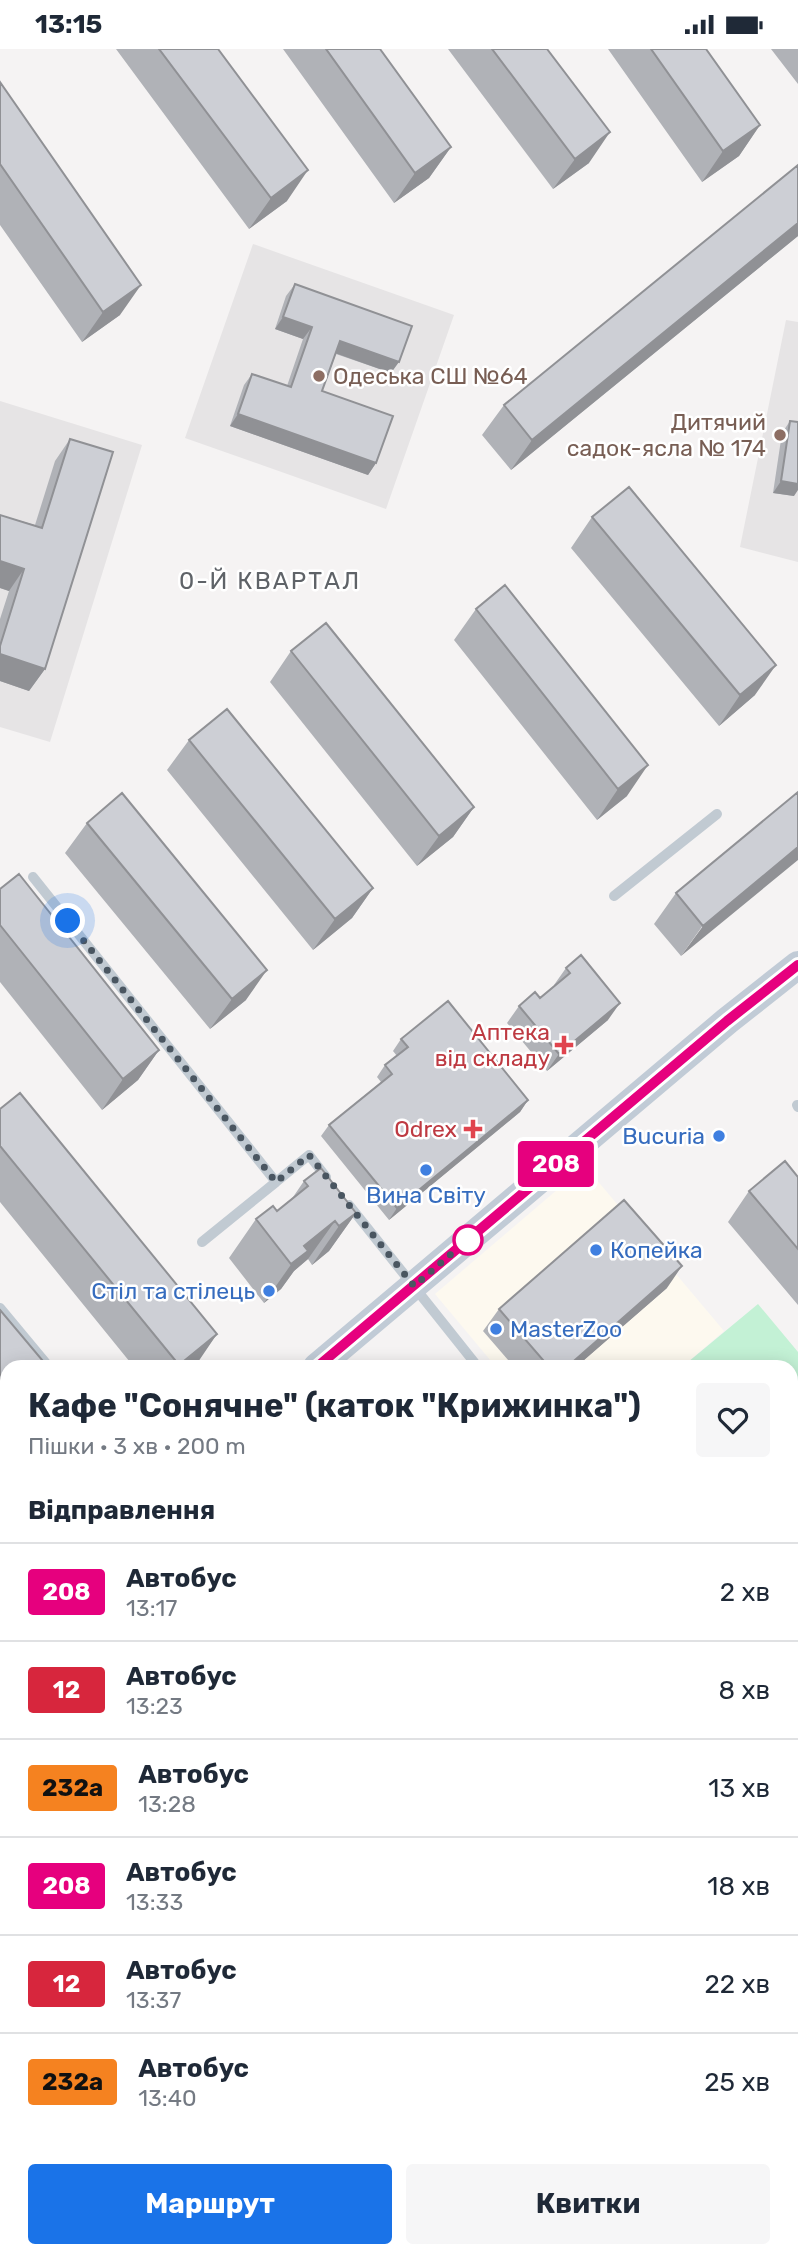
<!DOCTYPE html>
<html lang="uk">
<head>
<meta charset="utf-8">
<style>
	body { margin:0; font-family:Rubik,sans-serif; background:#f6f6f7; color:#1f2937; height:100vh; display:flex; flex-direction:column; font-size:26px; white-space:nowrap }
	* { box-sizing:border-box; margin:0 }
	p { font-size:23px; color:#747a83 }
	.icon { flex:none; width:38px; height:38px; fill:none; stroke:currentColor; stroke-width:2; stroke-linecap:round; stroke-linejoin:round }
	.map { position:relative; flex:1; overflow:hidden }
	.details { position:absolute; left:0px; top:1311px; width:798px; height:898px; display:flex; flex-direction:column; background:#fff; border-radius:21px 21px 0 0; box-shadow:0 4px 18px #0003 }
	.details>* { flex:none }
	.badge { padding:0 14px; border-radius:5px; font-size:24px; line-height:46px }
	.you { position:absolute; width:35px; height:35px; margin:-18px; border:5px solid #fff; border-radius:50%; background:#1a73e8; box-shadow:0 0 0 10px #1a73e833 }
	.map>.badge { position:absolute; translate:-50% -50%; box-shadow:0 0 0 4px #fff }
	h2 { padding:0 28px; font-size:26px; line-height:63px }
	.round { display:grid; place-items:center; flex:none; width:74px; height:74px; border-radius:7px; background:#f6f6f7 }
	.summary { display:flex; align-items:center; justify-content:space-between; height:119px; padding:0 28px }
	h1 { font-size:33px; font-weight:700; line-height:52px }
	.button { display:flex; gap:14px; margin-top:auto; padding:14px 28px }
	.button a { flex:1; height:80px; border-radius:7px; background:#1a73e8; color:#fff; font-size:28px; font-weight:700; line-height:80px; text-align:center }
	.button a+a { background:#f6f6f7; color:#1f2937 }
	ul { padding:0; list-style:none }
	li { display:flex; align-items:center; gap:21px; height:98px; padding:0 28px; border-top:2px solid #e0e1e3 }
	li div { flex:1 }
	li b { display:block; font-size:26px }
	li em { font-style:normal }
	li .badge { min-width:77px; font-weight:700; text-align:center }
	.status { display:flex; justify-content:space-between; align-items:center; height:49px; padding:0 35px; background:#fff; direction:ltr }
	.status svg { height:19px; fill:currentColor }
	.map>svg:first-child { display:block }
	.commercial { fill:#fdf9ef }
	.education { fill:#e6e4e5 }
	.green { fill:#c3f1d5 }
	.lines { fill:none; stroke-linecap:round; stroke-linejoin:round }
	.lane { stroke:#c1cad2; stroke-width:10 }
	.secondary { stroke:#c1cbd6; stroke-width:28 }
	.wall { fill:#b0b2b7 }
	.shaded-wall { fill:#909195 }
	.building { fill:#cdcfd5; stroke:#909195; stroke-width:2 }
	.line-casing { stroke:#fff; stroke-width:16 }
	.line { stroke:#e6007e; stroke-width:10 }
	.walk { stroke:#4a5661; stroke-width:7; stroke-dasharray:0 12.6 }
	.education-dot { fill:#8d6e63; stroke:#fff; stroke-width:2.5 }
	.health-dot { fill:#e0444e; stroke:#fff; stroke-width:2.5 }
	.shop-dot { fill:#3f7fe0; stroke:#fff; stroke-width:2.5 }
	.stop-dot { fill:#fff; stroke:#e6007e; stroke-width:3.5 }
	.labels { text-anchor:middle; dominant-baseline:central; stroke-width:5; stroke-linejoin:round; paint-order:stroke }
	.education-label { font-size:23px; fill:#785e54; stroke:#fff; text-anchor:start }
	.health-label { font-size:23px; fill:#be3a42; stroke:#fff; text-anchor:end }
	.shop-label { font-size:23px; fill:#366cbe; stroke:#fff; text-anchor:end }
	.neighbourhood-label { font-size:24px; letter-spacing:2px; fill:#5f6368; stroke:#fff }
</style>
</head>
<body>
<div class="status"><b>13:15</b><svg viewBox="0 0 49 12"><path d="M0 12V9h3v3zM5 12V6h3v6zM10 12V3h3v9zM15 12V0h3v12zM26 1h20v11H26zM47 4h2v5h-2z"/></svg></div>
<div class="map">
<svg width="798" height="2207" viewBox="0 0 798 2207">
	<rect width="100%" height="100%" fill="#f5f3f3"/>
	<path class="commercial" d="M 585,1117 L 724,1282 L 682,1318 L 496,1318 L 435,1245 Z"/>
	<path class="education" d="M 253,195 L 454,266 L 386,460 L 185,389 Z
		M 786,271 L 798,273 L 798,513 L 740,498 Z
		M 0,352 L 142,396 L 50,693 L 0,678 Z"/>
	<path class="green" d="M 758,1255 L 798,1303 L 798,1641 L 791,1647 L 791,1318 L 682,1318 Z"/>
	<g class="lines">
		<path class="lane" d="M 33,828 L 276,1133 L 309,1106 L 326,1128
			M 614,847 L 717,765
			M 797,1056 L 798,1058
			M 349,1156 L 478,1318
			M 202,1193 L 276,1133
			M 0,1259 L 49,1318
			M 791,1476 L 798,1471
			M 791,1706 L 798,1715
			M 0,1887 L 7,1896
			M 791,1918 L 798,1927
			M 791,2126 L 798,2120
			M 791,2178 L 798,2186"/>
		<path class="secondary" d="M 317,1318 L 727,972 L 798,916
			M 0,1582 L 7,1576"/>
	</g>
	<path class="wall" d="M 116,0 L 218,0 L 287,152 L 249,180 Z
		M 283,0 L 380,0 L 451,98 L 429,129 L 394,154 Z
		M 448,0 L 547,0 L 589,114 L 553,140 Z
		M 608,0 L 706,0 L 760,76 L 739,107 L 702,133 Z
		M 771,0 L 798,0 L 798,35 Z
		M 0,33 L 120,266 L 82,293 L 0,176 Z
		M 798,116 L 798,187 L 511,421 L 482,386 L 504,356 Z
		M 295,235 L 391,324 L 336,305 L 322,342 L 376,414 L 368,426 L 230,377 L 244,336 L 252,325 L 287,337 L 303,290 L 275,280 L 286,247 Z
		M 790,372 L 794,447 L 773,444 L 782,384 Z
		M 70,390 L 45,620 L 29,642 L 0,632 L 0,570 L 9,542 L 0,539 L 0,466 L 35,476 L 55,412 Z
		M 592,468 L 755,646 L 719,677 L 571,499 Z
		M 476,560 L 627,747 L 597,771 L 454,591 Z
		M 291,602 L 474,758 L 453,788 L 417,817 L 270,633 Z
		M 189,691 L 373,839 L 352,869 L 313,901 L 167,721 Z
		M 798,743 L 681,907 L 654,875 L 676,844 Z
		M 87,774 L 246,951 L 210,980 L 65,804 Z
		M 0,840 L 159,1001 L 138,1031 L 102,1061 L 0,933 Z
		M 566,919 L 608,971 L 547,1022 L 507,974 L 519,957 L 540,949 L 555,937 L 554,936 Z
		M 401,990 L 528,1051 L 520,1063 L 389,1171 L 321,1087 L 329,1076 L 381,1033 L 377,1028 L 385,1016 L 397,1007 L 393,1002 Z
		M 0,1060 L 217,1285 L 193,1318 L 134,1318 L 0,1153 Z
		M 798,1128 L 798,1256 L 728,1173 L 749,1142 Z
		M 304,1132 L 356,1164 L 329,1202 L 312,1216 L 308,1210 L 294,1222 L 281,1240 L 264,1254 L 229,1209 L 256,1170 L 277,1162 L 291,1151 Z
		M 667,1239 L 576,1318 L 514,1318 L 483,1282 L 499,1260 Z
		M 0,1261 L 7,1318 L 7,1399 L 0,1391 Z
		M 791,1516 L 798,1621 L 791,1627 Z
		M 7,1671 L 7,1733 L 0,1725 L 0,1679 Z
		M 791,1749 L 798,1758 L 798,1889 L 791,1880 Z
		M 7,1765 L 7,1864 L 0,1855 L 0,1771 Z
		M 0,2117 L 67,2207 L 0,2207 Z
		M 209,2202 L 244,2202 L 237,2207 L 214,2207 Z
		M 262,2202 L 467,2202 L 463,2207 L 267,2207 Z"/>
	<path class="shaded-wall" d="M 760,76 L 739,107 L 702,133 L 723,102 Z
		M 610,83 L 589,114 L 553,140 L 575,110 Z
		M 451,98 L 429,129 L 394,154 L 415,124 Z
		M 308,121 L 287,152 L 249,180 L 271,149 Z
		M 798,174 L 798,187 L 511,421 L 532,391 Z
		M 141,236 L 120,266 L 82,293 L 103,263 Z
		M 283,268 L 312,278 L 303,290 L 275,280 Z
		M 340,292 L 399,313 L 391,324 L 332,303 Z
		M 238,365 L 376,414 L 368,426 L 230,377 Z
		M 781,432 L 798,435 L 798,441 L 794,447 L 773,444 Z
		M 0,512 L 24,520 L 9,542 L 0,539 Z
		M 0,605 L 45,620 L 29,642 L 0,632 Z
		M 776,616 L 755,646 L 719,677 L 740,646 Z
		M 648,716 L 627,747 L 597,771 L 618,740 Z
		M 474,758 L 453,788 L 417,817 L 439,787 Z
		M 798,798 L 798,811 L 681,907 L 703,877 Z
		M 373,839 L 352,869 L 313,901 L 335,870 Z
		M 267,921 L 246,951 L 210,980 L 232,950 Z
		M 620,954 L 608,971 L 547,1022 L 559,1005 Z
		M 159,1001 L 138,1031 L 102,1061 L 123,1030 Z
		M 528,1051 L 520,1063 L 389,1171 L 397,1159 Z
		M 356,1164 L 329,1202 L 312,1216 L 339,1177 Z
		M 335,1172 L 308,1210 L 294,1222 L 281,1240 L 264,1254 L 304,1197 Z
		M 682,1217 L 667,1239 L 576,1318 L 567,1318 Z
		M 217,1285 L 196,1316 L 193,1318 L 178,1318 Z
		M 798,1423 L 798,1428 L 791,1438 L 791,1429 Z
		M 798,1453 L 798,1454 L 791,1464 L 791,1459 Z
		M 798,1612 L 798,1621 L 791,1627 L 791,1620 Z
		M 798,2081 L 798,2095 L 791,2101 L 791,2087 Z
		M 236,2202 L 244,2202 L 237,2207 L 232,2207 Z
		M 348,2202 L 359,2202 L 355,2207 L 342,2207 Z
		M 464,2202 L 467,2202 L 463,2207 L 457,2207 Z"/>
	<path class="building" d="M 159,0 L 218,0 L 308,121 L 271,149 Z
		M 326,0 L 380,0 L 451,98 L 415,124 Z
		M 492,0 L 547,0 L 610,83 L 575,110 Z
		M 651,0 L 706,0 L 760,76 L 723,102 Z
		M 0,33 L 141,236 L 103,263 L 0,115 Z
		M 798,116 L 798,174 L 532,391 L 504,356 Z
		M 295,235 L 412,277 L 399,313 L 340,292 L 322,342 L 393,367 L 376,414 L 238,365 L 252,325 L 291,338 L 312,278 L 283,268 Z
		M 790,372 L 798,373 L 798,435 L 781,432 Z
		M 70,390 L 113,403 L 45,620 L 0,605 L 0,597 L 24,520 L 0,512 L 0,466 L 42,479 Z
		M 629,438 L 776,616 L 740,646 L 592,468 Z
		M 505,536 L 648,716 L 618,740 L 476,560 Z
		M 326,574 L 474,758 L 439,787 L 291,602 Z
		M 227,660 L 373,839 L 335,870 L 189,691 Z
		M 798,743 L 798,798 L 703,877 L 676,844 Z
		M 122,744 L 267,921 L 232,950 L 87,774 Z
		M 19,825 L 159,1001 L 123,1030 L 0,876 L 0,840 Z
		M 581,906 L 620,954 L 559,1005 L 519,957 L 535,943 L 540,949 L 570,924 L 566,919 Z
		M 448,952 L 528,1051 L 397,1159 L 329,1076 L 392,1025 L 385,1016 L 408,998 L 401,990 Z
		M 20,1044 L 217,1285 L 179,1316 L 0,1097 L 0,1060 Z
		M 785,1112 L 798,1128 L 798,1200 L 749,1142 Z
		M 321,1119 L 356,1164 L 339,1177 L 335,1172 L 304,1197 L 308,1202 L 291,1215 L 256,1170 L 273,1157 L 277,1162 L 308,1137 L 304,1132 Z
		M 624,1151 L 682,1217 L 567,1318 L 549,1318 L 499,1260 Z
		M 0,1261 L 48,1318 L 7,1318 L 7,1344 L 0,1335 Z
		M 791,1399 L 798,1407 L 798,1423 L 791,1429 Z
		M 791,1438 L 798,1446 L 798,1453 L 791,1459 Z
		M 798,1510 L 798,1612 L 796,1614 L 791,1608 L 791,1516 Z
		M 791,1749 L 798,1758 L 798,1833 L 791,1825 Z
		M 7,1765 L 7,1807 L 0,1798 L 0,1771 Z
		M 798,2023 L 798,2081 L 791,2087 L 791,2029 Z
		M 0,2117 L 7,2126 L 7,2202 L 63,2202 L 67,2207 L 10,2207 L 0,2193 Z
		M 292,2202 L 348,2202 L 342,2207 L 285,2207 Z
		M 396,2202 L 464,2202 L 457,2207 L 394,2207 L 398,2204 Z"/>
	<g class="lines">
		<g class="line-casing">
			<path id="line" d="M 317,1318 L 727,972 L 798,916"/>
		</g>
		<use href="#line" class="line"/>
		<path class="walk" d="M 68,872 L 276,1133 L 309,1106 L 414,1237 L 472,1187 L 468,1191"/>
	</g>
	<g class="education-dot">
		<circle cx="319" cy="327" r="7"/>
		<circle cx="780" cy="386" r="7"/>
	</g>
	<g class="health-dot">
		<path d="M560.5 985.5h7v7h7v7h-7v7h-7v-7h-7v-7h7z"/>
		<path d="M469.5 1069.5h7v7h7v7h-7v7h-7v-7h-7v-7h7z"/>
	</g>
	<g class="shop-dot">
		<circle cx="719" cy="1087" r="7"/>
		<circle cx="426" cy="1121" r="7"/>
		<circle cx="596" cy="1201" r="7"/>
		<circle cx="269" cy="1242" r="7"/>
		<circle cx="496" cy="1280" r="7"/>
	</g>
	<circle class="stop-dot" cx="468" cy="1191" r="14"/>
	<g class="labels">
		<g class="education-label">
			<text x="333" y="327">Одеська СШ №64</text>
			<text x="766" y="373" text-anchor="end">Дитячий<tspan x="766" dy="26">садок-ясла № 174</tspan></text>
		</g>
		<g class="health-label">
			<text x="550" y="983">Аптека<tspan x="550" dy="26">від складу</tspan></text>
			<text x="457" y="1080">Odrex</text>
		</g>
		<g class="shop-label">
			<text x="705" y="1087">Bucuria</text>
			<text x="426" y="1146" text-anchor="middle">Вина Світу</text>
			<text x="610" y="1201" text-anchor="start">Копейка</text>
			<text x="255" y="1242">Стіл та стілець</text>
			<text x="510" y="1280" text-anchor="start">MasterZoo</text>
		</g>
		<g class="neighbourhood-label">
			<text x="270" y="532">0-Й КВАРТАЛ</text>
		</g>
	</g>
</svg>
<div class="you" style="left:68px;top:872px"></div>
<b class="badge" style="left:556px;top:1115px;background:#e6007e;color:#fff">208</b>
<section class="details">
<div class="summary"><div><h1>Кафе &quot;Сонячне&quot; (каток &quot;Крижинка&quot;)</h1><p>Пішки · 3 хв · 200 m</p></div><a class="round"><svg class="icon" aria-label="heart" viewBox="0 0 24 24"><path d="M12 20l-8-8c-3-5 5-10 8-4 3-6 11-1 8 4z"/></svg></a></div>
<h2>Відправлення</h2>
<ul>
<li><span class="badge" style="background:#e6007e;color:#fff">208</span><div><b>Автобус</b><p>13:17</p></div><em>2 хв</em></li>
<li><span class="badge" style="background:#d7263d;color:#fff">12</span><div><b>Автобус</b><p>13:23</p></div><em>8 хв</em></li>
<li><span class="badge" style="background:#f58220;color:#111">232а</span><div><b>Автобус</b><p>13:28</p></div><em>13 хв</em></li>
<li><span class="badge" style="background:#e6007e;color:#fff">208</span><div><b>Автобус</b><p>13:33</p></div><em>18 хв</em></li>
<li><span class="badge" style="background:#d7263d;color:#fff">12</span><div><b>Автобус</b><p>13:37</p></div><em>22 хв</em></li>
<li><span class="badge" style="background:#f58220;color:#111">232а</span><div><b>Автобус</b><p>13:40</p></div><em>25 хв</em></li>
</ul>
<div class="button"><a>Маршрут</a><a>Квитки</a></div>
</section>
</div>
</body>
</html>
